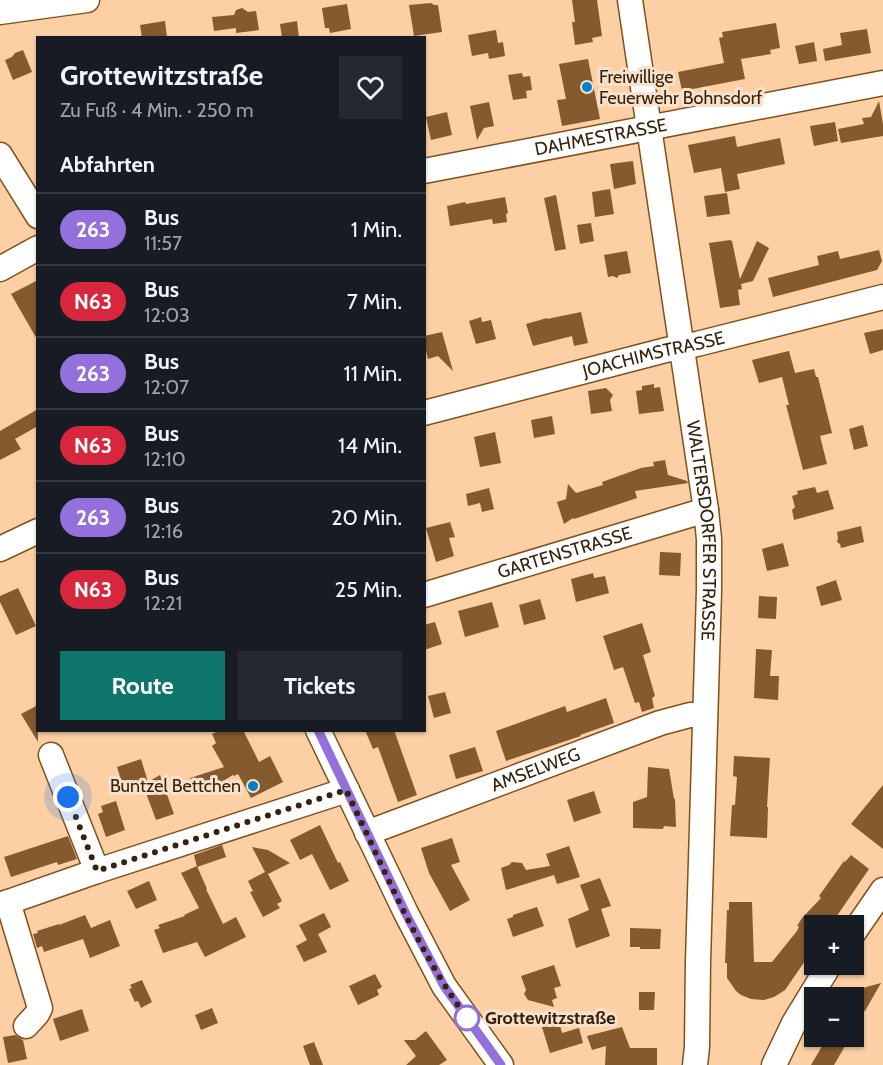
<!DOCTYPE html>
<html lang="de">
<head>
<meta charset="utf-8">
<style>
	body { margin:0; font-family:Cabin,sans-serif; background:#242831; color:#f1f3f6; height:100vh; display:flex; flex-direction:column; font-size:22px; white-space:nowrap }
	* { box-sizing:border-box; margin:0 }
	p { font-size:20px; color:#9ea1a6 }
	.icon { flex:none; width:33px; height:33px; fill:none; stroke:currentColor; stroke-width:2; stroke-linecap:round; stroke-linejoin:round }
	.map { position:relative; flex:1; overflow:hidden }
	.drawer { position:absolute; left:36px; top:36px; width:390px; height:696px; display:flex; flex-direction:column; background:#171b24; border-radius:0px; box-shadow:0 2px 4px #0004 }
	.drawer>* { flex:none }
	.badge { padding:0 12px; border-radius:20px; font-size:21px; line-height:39px }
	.controls { position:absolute; left:804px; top:915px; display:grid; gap:12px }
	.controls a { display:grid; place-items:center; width:60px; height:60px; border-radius:0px; background:#171b24; box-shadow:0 2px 4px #0004; font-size:30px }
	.you { position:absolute; width:30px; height:30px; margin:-15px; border:4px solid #fff; border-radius:50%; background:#1a73e8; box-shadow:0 0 0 9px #1a73e833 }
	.map>.badge { position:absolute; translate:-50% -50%; box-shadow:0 0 0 3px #fff }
	h2 { padding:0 24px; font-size:22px; line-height:54px }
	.round { display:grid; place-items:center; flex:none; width:63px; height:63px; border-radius:0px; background:#242831 }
	.overview { display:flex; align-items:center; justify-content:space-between; height:102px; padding:0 24px }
	h1 { font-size:28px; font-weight:700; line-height:45px }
	.primary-button { display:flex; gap:12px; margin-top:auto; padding:12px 24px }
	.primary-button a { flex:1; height:69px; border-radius:0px; background:#0f766e; color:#fff; font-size:24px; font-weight:700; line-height:69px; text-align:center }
	.primary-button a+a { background:#242831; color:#f1f3f6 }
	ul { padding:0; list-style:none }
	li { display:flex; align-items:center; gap:18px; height:72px; padding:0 24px; border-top:2px solid #363941 }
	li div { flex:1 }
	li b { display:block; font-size:22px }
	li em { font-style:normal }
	li .badge { min-width:66px; font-weight:700; text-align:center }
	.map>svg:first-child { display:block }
	.building { fill:#845a2e }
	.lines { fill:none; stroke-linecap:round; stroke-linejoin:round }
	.minor-casing { stroke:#815118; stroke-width:27 }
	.minor { stroke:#fff; stroke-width:24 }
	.line-casing { stroke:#fff; stroke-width:14 }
	.line { stroke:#9370db; stroke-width:9 }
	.walk { stroke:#37220b; stroke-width:6; stroke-dasharray:0 10.8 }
	.poi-dot { fill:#077ec7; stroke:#f8e1cc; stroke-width:2 }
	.stop-dot { fill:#fff; stroke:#9370db; stroke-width:3 }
	.labels { text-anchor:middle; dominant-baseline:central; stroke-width:6; stroke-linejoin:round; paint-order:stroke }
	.poi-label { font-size:18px; fill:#37220b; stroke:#f8e1cc; text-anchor:start }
	.street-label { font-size:18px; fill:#37220b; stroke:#f8e1cc }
	.stop-label { font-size:18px; font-weight:bold; fill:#37220b; stroke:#f8e1cc; text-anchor:start }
</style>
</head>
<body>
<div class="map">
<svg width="883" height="1065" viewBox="0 0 883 1065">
	<rect width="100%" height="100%" fill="#fccfa4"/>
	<path class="building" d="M 572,0 L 597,0 L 602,36 L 592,38 L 593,42 L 575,45 L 572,22 L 575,22 Z
		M 431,3 L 434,5 L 438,5 L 442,32 L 414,36 L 409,5 Z
		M 347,4 L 351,29 L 330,33 L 329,28 L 325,28 L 322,8 Z
		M 242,8 L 248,12 L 256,11 L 259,30 L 236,33 L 236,28 L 214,31 L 212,17 L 234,15 L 236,10 Z
		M 165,21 L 167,38 L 142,38 L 140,25 Z
		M 297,21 L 299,38 L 282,38 L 280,24 Z
		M 776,23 L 780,48 L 770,50 L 771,54 L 741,59 L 745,79 L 682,91 L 678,72 L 724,63 L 719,38 L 723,37 L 722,32 Z
		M 867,29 L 871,53 L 825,61 L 823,49 L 842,45 L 840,33 Z
		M 496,30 L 498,43 L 503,42 L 505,56 L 489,59 L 488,53 L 472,56 L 468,35 Z
		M 814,42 L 817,61 L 799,64 L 795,46 Z
		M 23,50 L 32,72 L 13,80 L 5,60 L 12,57 L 15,53 Z
		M 588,59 L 600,119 L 562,126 L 557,100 L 566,99 L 559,64 Z
		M 522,73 L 523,77 L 530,76 L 532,90 L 526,91 L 527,98 L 513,100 L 508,75 Z
		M 879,101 L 883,124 L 883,136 L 841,143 L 838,129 L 864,124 L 862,118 L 871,117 Z
		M 489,102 L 494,126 L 484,128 L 477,140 L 470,106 Z
		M 447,112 L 452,135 L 431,140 L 426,117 Z
		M 835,122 L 838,141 L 814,146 L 810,126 Z
		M 735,136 L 737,147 L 780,138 L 785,164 L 737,174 L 740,189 L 725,192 L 721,168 L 694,173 L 688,145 Z
		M 633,161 L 636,184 L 614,189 L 610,164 Z
		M 610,189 L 614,214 L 595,217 L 592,192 Z
		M 727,193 L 730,214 L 707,217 L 704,196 Z
		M 556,195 L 566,249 L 555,251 L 544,198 Z
		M 505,197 L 508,213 L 506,214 L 507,222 L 493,224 L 492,219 L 450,226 L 447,206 L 465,202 L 466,204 Z
		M 591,223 L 594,241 L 580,244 L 577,225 Z
		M 730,240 L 732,241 L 740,279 L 757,241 L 769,248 L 753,281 L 741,284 L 742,289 L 738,290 L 740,305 L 720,308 L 709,243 Z
		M 879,250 L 882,261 L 877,270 L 773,297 L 768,278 L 819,265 L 817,256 L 838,251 L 840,259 Z
		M 627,251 L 631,273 L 619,275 L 617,278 L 613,276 L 608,277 L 604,255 Z
		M 38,280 L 38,341 L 11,294 Z
		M 581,312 L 588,343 L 574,346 L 572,336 L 533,346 L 526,324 L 547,318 L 547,319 Z
		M 481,317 L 482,322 L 491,320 L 496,339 L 476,344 L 469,321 Z
		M 883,329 L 883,350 L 870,354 L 864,333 Z
		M 442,332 L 453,371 L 438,356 L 428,359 L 424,343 L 424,336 Z
		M 789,351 L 795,373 L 814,369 L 816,377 L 818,377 L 832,433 L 820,436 L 827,464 L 803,470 L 786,405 L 789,405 L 782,377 L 759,383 L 752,360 Z
		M 654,384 L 654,388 L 660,387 L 664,411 L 639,414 L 636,391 L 642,390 L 642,386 Z
		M 606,388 L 613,395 L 610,400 L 612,411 L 591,414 L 588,391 Z
		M 38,409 L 38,426 L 15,439 L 21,449 L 0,460 L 0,431 Z
		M 552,416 L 555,434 L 534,438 L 531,420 Z
		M 863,425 L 868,446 L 854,450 L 849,429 Z
		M 495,432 L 501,463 L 480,467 L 474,437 Z
		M 665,460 L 668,475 L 687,481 L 688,483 L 635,491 L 637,498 L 574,519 L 573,518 L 564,524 L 557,502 L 566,499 L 568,484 L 576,493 L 603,485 L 602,482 L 641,468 L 654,466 L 653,462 Z
		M 815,487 L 817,493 L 828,490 L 834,509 L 794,520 L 792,510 L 795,507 L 792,496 L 798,494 L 797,491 Z
		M 489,488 L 494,509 L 482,512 L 480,503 L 468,506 L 466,494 Z
		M 450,522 L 455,537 L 449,538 L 454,556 L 436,562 L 426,528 Z
		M 861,526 L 864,542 L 841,548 L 840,544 L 837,542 L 838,538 L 837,532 Z
		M 783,543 L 789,566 L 767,571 L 762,549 Z
		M 660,552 L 681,553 L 680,576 L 659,575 Z
		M 593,573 L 594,578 L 605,576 L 609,593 L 576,602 L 571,579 Z
		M 836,580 L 842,600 L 821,606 L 816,587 Z
		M 18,588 L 36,626 L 16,635 L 0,602 L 0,596 Z
		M 759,596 L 777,597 L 776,619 L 758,618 Z
		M 540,599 L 546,619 L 524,625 L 519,605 Z
		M 492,602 L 499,627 L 465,637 L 458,611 Z
		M 435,622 L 442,644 L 424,650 L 424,625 Z
		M 642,623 L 651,652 L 643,655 L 655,696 L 652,698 L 654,708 L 642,712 L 639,702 L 635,703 L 623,667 L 614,670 L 603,636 Z
		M 756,649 L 772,650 L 770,676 L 779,676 L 778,700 L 754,698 Z
		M 445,692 L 451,713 L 434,718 L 428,696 Z
		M 606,698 L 614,723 L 580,735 L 581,736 L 506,761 L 496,731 L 565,706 L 567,712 Z
		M 38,705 L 38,742 L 21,714 Z
		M 220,730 L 243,730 L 259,762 L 270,756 L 283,782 L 251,798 L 238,774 L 234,776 L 233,775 L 208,790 L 196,794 L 190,778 L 224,767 L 212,746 L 216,743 L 212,734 Z
		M 365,730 L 394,730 L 417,795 L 398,802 L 378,747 L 373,749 Z
		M 475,747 L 483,771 L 456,779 L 449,755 Z
		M 734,756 L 770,758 L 767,807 L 768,807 L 767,838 L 730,836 L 732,805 L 735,805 L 737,777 L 733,776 Z
		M 141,759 L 148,782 L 160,775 L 174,814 L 156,820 L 143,785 L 148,782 L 124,790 L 117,767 Z
		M 648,767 L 669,769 L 674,799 L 675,799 L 676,827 L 664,826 L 663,829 L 633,828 L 633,802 L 647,797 Z
		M 883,785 L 883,849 L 851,824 Z
		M 594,791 L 601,813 L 574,822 L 567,800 Z
		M 116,801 L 125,830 L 106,837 L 98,814 L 103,812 L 101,806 Z
		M 320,825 L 338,863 L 340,862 L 349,881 L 330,890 L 312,854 L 300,860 L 290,840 Z
		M 68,836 L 77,859 L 58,865 L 57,862 L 11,877 L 4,857 Z
		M 452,838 L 460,862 L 451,865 L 470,900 L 450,911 L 429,873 L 421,848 Z
		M 222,845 L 226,857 L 197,867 L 194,855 Z
		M 569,846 L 580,877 L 557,884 L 554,875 L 506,890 L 501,868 L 509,865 L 512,862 L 522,863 L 526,870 L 550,866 L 546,854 Z
		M 252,847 L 268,850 L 290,863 L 268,874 L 282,901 L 277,904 L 280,908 L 263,917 L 250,892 L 253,891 L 248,881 L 265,872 Z
		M 851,855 L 869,869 L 830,926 L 814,926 L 814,948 L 785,990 L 774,997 L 764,1000 L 751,999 L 741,995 L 736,991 L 727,978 L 727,963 L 725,963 L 727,910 L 729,910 L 729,902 L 752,902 L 754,962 L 772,962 L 797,931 L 799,926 L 797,926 L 802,918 L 821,898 L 819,896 L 844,861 L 845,862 Z
		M 197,866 L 207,889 L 206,889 L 223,924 L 236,917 L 246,937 L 205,957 L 197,942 L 163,953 L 154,930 L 160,928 L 158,925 L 185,916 L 184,915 L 199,908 L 181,873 Z
		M 600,878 L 611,906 L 601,909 L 610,936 L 576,948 L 568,919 L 589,910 L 580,885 Z
		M 149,881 L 157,900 L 136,909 L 127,891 Z
		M 537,907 L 544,926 L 513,937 L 507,919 L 513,917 L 513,915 Z
		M 324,913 L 331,927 L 318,934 L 327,952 L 304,962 L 296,946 L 307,940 L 299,925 Z
		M 85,915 L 91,928 L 110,920 L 120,946 L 90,958 L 83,939 L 44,952 L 42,946 L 37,948 L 33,934 L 38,933 L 37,931 L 59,924 L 59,925 Z
		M 630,928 L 661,929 L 660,949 L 640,949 L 640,947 L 630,947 Z
		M 554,965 L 561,986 L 554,988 L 557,998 L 552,1000 L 554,1007 L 528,1000 L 524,994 L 526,990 L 521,976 Z
		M 375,974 L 382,987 L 377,990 L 379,995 L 358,1005 L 349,986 Z
		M 142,980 L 152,1002 L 141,1008 L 138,1001 L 135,1002 L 129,989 L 132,988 L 130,985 Z
		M 881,983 L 865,1011 L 860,1011 L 854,1008 L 853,998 L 859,989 Z
		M 639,992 L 655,992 L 654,1010 L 639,1010 Z
		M 212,1008 L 218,1023 L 201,1030 L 195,1015 Z
		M 82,1009 L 89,1031 L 60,1041 L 53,1019 Z
		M 558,1018 L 562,1033 L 579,1028 L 583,1043 L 550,1053 L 541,1024 Z
		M 622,1027 L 630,1048 L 657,1048 L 657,1065 L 605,1065 L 606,1046 L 592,1050 L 587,1036 Z
		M 426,1031 L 447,1060 L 439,1065 L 406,1065 L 416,1056 L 404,1040 L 415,1040 Z
		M 15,1035 L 23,1040 L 27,1059 L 8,1063 L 3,1037 Z
		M 828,1036 L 851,1036 L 834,1065 L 811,1065 Z
		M 314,1042 L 323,1065 L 310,1065 L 303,1046 Z"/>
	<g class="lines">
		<g class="minor-casing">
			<g id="minor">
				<path id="s1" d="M 630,0 L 706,510 L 709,539 L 709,590 L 698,962 L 697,1047 L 695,1065"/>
				<path d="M 0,12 L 87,0"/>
				<path d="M 0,155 L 38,216"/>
				<path id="s2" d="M 424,171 L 883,83"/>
				<path d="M 0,269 L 38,248"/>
				<path id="s3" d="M 424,413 L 666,350 L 697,344 L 883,297"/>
				<path d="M 0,549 L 38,531"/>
				<path id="s4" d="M 424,595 L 706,510"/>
				<path d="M 318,730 L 406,913 L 444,986 L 501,1065"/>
				<path d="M 51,755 L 97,871"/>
				<path id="s5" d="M 367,833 L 660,723 L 690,715 L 705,715"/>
				<path d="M 8,902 L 40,1008 L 37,1014 L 26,1026"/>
				<path d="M 0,905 L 97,871 L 347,790"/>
				<path d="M 854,932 L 883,890"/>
				<path d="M 774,1065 L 794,1023 L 830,964"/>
			</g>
		</g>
		<use href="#minor" class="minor"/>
	</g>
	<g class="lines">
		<g class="line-casing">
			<path id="line" d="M 318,730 L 406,914 L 444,986 L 501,1065"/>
		</g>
		<use href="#line" class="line"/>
		<path class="walk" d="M 68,797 L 97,871 L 346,790 C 383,866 417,950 467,1018"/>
	</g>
	<g class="poi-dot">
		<circle cx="587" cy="87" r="6"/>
		<circle cx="253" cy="786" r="6"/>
	</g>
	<circle class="stop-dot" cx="467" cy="1018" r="12"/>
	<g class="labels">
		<g class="poi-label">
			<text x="599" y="77">Freiwillige<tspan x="599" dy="21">Feuerwehr Bohnsdorf</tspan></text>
			<text x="241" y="786" text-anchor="end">Buntzel Bettchen</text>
		</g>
		<g class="street-label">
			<text stroke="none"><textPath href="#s2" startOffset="180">DAHMESTRASSE</textPath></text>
			<text stroke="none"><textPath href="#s3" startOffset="237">JOACHIMSTRASSE</textPath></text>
			<text stroke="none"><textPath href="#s1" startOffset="536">WALTERSDORFER STRASSE</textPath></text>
			<text stroke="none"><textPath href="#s4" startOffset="147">GARTENSTRASSE</textPath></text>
			<text stroke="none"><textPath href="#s5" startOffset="180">AMSELWEG</textPath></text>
		</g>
		<g class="stop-label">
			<text x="485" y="1018">Grottewitzstraße</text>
		</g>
	</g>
</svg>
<div class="controls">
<a>+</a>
<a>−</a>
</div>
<div class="you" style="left:68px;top:797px"></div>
<section class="drawer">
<div class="overview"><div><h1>Grottewitzstraße</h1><p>Zu Fuß · 4 Min. · 250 m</p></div><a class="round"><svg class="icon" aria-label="heart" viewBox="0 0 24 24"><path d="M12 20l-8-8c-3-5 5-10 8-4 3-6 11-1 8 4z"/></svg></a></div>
<h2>Abfahrten</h2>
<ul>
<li><span class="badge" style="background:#9370db;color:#fff">263</span><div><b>Bus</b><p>11:57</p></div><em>1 Min.</em></li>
<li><span class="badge" style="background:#d7263d;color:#fff">N63</span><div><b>Bus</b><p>12:03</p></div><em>7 Min.</em></li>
<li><span class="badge" style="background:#9370db;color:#fff">263</span><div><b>Bus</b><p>12:07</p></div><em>11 Min.</em></li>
<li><span class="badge" style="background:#d7263d;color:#fff">N63</span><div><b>Bus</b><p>12:10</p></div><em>14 Min.</em></li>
<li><span class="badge" style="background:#9370db;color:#fff">263</span><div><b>Bus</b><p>12:16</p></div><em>20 Min.</em></li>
<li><span class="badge" style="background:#d7263d;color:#fff">N63</span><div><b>Bus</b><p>12:21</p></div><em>25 Min.</em></li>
</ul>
<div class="primary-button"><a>Route</a><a>Tickets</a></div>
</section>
</div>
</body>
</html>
